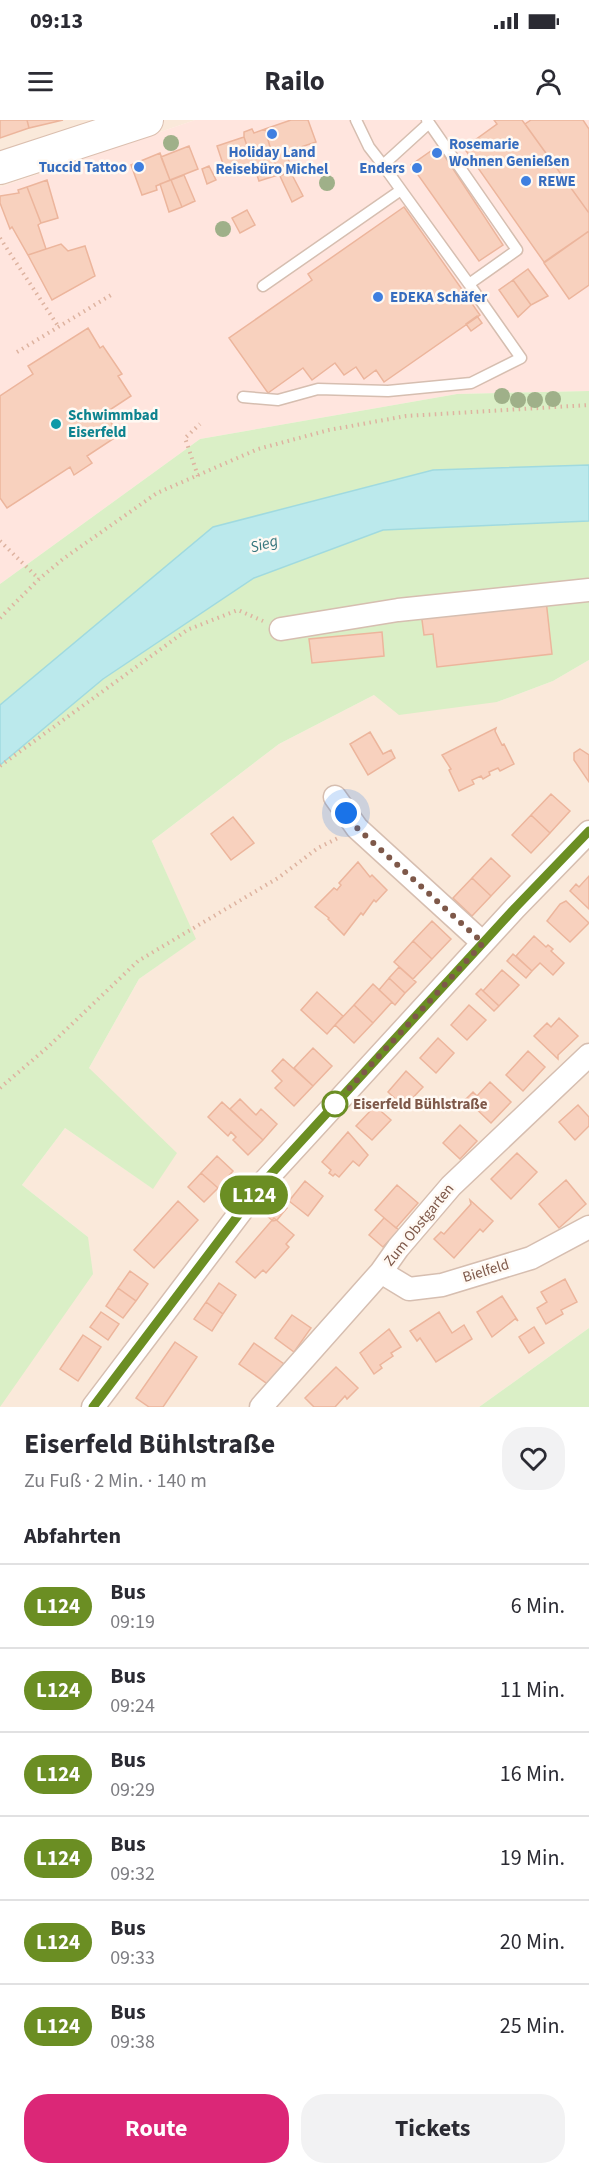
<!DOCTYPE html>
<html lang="de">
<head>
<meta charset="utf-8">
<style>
	body { margin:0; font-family:"Source Sans 3",sans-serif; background:#f2f2f3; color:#2b2b33; height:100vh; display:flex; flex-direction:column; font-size:22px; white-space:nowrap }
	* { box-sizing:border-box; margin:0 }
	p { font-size:20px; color:#7c7c81 }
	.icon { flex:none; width:33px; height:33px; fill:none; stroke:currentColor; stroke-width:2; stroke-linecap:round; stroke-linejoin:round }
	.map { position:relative; height:1287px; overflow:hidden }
	.sheet { display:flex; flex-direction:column; background:#fff; flex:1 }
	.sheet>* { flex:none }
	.badge { padding:0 12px; border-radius:20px; font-size:21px; line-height:39px }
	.you { position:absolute; width:30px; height:30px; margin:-15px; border:4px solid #fff; border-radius:50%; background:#1a73e8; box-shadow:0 0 0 9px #1a73e833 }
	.map>.badge { position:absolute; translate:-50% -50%; box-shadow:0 0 0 3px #fff }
	h2 { padding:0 24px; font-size:22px; line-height:54px }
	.round { display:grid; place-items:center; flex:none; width:63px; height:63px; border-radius:24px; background:#f2f2f3 }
	.headline { display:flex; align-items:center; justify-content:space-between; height:102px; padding:0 24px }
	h1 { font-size:28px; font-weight:700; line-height:45px }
	.primary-button { display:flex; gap:12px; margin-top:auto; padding:12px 24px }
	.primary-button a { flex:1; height:69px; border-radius:24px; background:#db2777; color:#fff; font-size:24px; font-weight:700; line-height:69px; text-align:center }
	.primary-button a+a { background:#f2f2f3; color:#2b2b33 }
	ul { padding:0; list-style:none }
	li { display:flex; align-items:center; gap:18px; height:84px; padding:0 24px; border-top:2px solid #e1e1e2 }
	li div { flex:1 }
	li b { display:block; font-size:22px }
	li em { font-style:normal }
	li .badge { min-width:66px; font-weight:700; text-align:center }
	.status { display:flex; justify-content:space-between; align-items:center; height:42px; padding:0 30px; background:#fff; direction:ltr }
	.status svg { height:16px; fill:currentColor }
	header { display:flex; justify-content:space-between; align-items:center; height:78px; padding:0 24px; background:#fff; font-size:27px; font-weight:700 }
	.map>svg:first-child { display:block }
	.residential { fill:#fae9da }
	.commercial { fill:#ffe5de }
	.green { fill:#daefc6 }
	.water { fill:#bbe9ec; stroke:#a0dadf; stroke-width:1.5 }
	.building { fill:#f8d1be; stroke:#ecb59c; stroke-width:1.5 }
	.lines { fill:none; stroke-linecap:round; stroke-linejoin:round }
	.lane-casing { stroke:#d6beb0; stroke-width:13 }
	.street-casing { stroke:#d6beb0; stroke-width:25 }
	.secondary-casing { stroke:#dbbfaf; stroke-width:34 }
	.path { stroke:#deb3a0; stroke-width:4; stroke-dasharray:1.5 4.5; stroke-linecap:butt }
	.lane { stroke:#fff; stroke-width:10 }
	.street { stroke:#fff; stroke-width:22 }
	.secondary { stroke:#fff; stroke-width:32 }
	.tree { fill:#9fb089 }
	.line-casing { stroke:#fff; stroke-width:14 }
	.line { stroke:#6b8e23; stroke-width:9 }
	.walk { stroke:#7e5849; stroke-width:6; stroke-dasharray:0 10.8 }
	.shop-dot { fill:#3f7fe0; stroke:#fff9f3; stroke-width:2 }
	.culture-dot { fill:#0f9aa8; stroke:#fff9f3; stroke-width:2 }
	.stop-dot { fill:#fff; stroke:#6b8e23; stroke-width:3 }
	.labels { text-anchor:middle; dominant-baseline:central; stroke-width:5; stroke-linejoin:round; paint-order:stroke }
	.shop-label { font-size:15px; font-weight:bold; fill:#366cbe; stroke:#fff9f3; text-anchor:start }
	.culture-label { font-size:15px; font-weight:bold; fill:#0d838f; stroke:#fff9f3; text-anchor:start }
	.stop-label { font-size:15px; font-weight:bold; fill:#7e5849; stroke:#fff9f3; text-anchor:start }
	.street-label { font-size:15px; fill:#7e5849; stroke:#fff9f3 }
	.water-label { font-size:16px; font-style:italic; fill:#37767d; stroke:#fff9f3 }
</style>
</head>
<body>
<div class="status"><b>09:13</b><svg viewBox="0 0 49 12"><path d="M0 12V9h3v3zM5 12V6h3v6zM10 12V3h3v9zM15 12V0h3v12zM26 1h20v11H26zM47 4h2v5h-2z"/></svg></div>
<header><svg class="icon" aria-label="menu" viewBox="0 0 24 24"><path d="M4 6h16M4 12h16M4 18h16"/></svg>Railo<svg class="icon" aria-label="person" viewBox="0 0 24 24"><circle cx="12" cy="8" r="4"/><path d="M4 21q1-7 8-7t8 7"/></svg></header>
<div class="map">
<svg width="589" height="1287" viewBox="0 0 589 1287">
	<rect width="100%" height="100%" fill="#fff5ea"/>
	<path class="residential" d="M 0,0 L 195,0 L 0,67 Z
		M 589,540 L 589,1208 L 479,1287 L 0,1287 L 88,1117 L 22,1065 L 65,1008 L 152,1068 L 89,948 L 139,859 L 195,819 L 152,721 L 279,624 L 374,575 L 497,582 L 553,561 Z"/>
	<path class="commercial" d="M 195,0 L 589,0 L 589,271 L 457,274 L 200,319 L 0,464 L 0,67 Z"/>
	<path class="green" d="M 589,271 L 589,345 L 433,350 L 213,407 L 0,585 L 0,464 L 200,319 L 457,274 Z
		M 589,401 L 589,540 L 553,561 L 497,582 L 399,595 L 374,575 L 279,624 L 152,721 L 196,819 L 139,859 L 89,948 L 177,1033 L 153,1069 L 65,1008 L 22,1065 L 88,1117 L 93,1154 L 0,1287 L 0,645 L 103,559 L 254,458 L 383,410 Z
		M 589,1208 L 589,1287 L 479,1287 Z"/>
	<path class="water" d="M 589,345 L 589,401 L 383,410 L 254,458 L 103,559 L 0,645 L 0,585 L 213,407 L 433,350 Z"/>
	<path class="building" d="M 0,0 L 27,0 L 29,8 L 0,18 Z
		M 27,0 L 63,0 L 29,8 Z
		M 291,0 L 308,0 L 316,22 L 286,32 L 290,44 L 276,49 L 265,9 Z
		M 494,0 L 522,0 L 589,93 L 589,111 L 544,142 L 464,28 L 497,4 Z
		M 531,0 L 583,0 L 589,9 L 589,93 L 525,4 Z
		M 252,9 L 254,13 L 265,9 L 278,55 L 259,61 L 244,17 L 244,12 Z
		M 244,17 L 253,44 L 226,53 L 217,26 Z
		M 189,26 L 198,49 L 170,60 L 161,37 Z
		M 438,26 L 503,125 L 479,141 L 411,45 Z
		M 160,33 L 170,60 L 156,66 L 157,70 L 142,75 L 131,45 Z
		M 209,46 L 216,60 L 207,64 L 202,49 Z
		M 290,51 L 303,76 L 292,82 L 280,56 Z
		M 184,55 L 195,81 L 182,87 L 171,60 Z
		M 47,60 L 58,98 L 41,103 L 27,67 Z
		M 171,60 L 182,87 L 169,92 L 160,64 Z
		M 27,67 L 41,103 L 38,105 L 46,129 L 28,135 L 12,107 L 10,109 L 0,83 L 0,76 L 19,73 L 18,70 Z
		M 404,87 L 480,195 L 384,262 L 376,250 L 364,259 L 356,247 L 344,255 L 335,243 L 312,260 L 303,248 L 268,273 L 229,218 L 312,160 L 308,154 Z
		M 247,90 L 255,105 L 240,113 L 232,98 Z
		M 589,111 L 589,165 L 569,179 L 544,143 Z
		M 61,124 L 68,131 L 85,126 L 95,156 L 52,180 L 28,135 Z
		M 528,149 L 548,176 L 531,185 L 513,160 Z
		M 513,160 L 531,185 L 518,197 L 499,170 Z
		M 477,196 L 482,203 L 471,211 L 466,204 Z
		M 88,208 L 100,228 L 103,226 L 122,254 L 118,256 L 131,276 L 105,293 L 119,315 L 87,336 L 92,343 L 74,355 L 70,347 L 7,388 L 0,378 L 0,276 L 33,254 L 28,246 Z
		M 546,480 L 552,534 L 437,547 L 433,514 L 424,515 L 422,500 L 431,494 Z
		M 382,512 L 384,536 L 312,543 L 309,519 Z
		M 496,608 L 495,611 L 502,625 L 504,624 L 514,644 L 500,651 L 498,648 L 489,652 L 490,655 L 483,659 L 481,656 L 472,660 L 474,664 L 459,671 L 449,650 L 451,649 L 442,635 Z
		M 370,612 L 383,634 L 391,630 L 395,638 L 368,655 L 350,624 Z
		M 580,629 L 589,635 L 589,662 L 574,640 L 574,633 Z
		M 551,674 L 570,691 L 550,713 L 531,695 Z
		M 531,695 L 550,713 L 531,733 L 512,715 Z
		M 233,697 L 254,723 L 231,740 L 211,714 Z
		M 491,738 L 510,756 L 491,776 L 472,758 Z
		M 358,742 L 370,757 L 372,755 L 387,770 L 376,782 L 374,780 L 363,795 L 361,793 L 344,815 L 328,799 L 329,798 L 315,787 L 334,768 L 337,770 L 341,765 L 339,763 Z
		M 589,756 L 589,789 L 570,771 L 576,764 L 579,767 Z
		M 472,758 L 491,776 L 472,796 L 453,778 Z
		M 566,781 L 589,803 L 570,822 L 547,801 L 560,784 Z
		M 432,801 L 451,819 L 432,839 L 413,821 Z
		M 534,816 L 546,827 L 548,825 L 553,829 L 551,831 L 564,843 L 553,855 L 540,843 L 532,851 L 516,836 Z
		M 413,821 L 432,839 L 413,859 L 394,842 Z
		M 513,834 L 532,851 L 526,858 L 507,841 Z
		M 399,847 L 416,862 L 405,873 L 389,858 Z
		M 502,850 L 519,865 L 499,886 L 483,871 Z
		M 389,858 L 405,873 L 395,885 L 379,870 Z
		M 373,864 L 392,882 L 373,903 L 354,885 Z
		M 481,869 L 499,886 L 494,891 L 476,874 Z
		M 317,872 L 343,896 L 327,914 L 301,890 Z
		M 354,885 L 373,903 L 354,923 L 335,905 Z
		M 469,885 L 486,900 L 467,920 L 451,905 Z
		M 559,898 L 578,916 L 558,935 L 558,939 L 534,916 L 547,903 L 551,907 Z
		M 438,918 L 454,933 L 436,953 L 420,938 Z
		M 313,928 L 332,946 L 313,966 L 294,948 Z
		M 528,931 L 545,947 L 523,971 L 506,955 Z
		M 283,939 L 313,966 L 294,986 L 275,968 L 282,961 L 272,951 Z
		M 406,951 L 423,967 L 404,987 L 388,972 Z
		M 490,962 L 511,982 L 491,1003 L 466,979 L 473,972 L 477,976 Z
		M 240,979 L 256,995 L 261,989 L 277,1004 L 263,1020 L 230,989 Z
		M 222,982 L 263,1020 L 248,1035 L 233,1020 L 236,1017 L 231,1012 L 228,1016 L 208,997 Z
		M 578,985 L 589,997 L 589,1006 L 575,1020 L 559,1002 Z
		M 375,986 L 391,1000 L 372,1020 L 356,1006 Z
		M 460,1005 L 477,1021 L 460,1039 L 443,1023 Z
		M 348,1012 L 368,1035 L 359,1046 L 353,1041 L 339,1057 L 335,1054 L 333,1056 L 329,1053 L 331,1050 L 322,1042 Z
		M 517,1033 L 537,1052 L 511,1079 L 491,1059 Z
		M 217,1036 L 233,1051 L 218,1068 L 201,1053 Z
		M 201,1053 L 218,1068 L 204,1082 L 188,1067 Z
		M 566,1060 L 586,1084 L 559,1108 L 539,1084 Z
		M 305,1061 L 323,1076 L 308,1096 L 289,1081 Z
		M 397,1065 L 418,1083 L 396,1108 L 375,1090 Z
		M 273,1076 L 287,1088 L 281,1095 L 267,1084 Z
		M 470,1080 L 493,1101 L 483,1112 L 480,1109 L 454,1138 L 434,1119 L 441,1112 L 444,1114 L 471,1084 Z
		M 178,1081 L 198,1100 L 154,1148 L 134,1130 Z
		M 267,1084 L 281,1095 L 277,1100 L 273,1101 L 261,1091 Z
		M 274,1098 L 294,1115 L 286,1124 L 289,1127 L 266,1153 L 263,1150 L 255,1158 L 236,1142 Z
		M 384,1098 L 399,1110 L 383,1127 L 369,1115 Z
		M 130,1151 L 148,1164 L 136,1181 L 118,1168 Z
		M 565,1159 L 577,1182 L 561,1190 L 563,1194 L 546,1204 L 537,1188 L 547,1182 L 541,1172 Z
		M 219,1163 L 236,1175 L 223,1194 L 206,1182 Z
		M 118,1168 L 136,1181 L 123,1198 L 106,1186 Z
		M 502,1176 L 518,1201 L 515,1199 L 492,1217 L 477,1192 Z
		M 206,1182 L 223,1194 L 212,1211 L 194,1199 Z
		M 101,1192 L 119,1204 L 108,1220 L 90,1207 Z
		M 439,1192 L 452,1213 L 464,1205 L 472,1219 L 436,1242 L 420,1218 L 417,1221 L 410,1211 Z
		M 292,1195 L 311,1208 L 294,1232 L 275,1218 Z
		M 534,1207 L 544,1223 L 529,1233 L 519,1217 Z
		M 389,1209 L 401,1227 L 391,1233 L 393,1236 L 380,1245 L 382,1248 L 374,1254 L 360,1233 Z
		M 83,1215 L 101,1227 L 78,1261 L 60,1249 Z
		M 175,1222 L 197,1237 L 163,1287 L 149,1287 L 136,1278 Z
		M 254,1223 L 284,1244 L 269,1265 L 239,1244 Z
		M 336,1247 L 358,1268 L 347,1279 L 345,1276 L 335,1287 L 314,1287 L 305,1278 Z"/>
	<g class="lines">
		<g class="lane-casing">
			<path id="lane" d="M 356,0 L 369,27 L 383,45
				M 401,70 L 383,45 L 428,4
				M 263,166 L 401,70 L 469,164 L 517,130 L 427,0
				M 243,277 L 278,280 L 318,269 L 388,271 L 471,263 L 521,238 L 469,164"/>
		</g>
		<g class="street-casing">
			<path id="street" d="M 281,509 L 398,490 L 589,470
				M 335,677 L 357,708 L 483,823
				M 381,1152 L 409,1169 L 442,1165 L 531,1138 L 589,1107
				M 93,1287 L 261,1065 L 515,788 L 589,712
				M 261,1287 L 381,1152 L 398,1128 L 451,1066 L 589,935"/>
		</g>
		<g class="secondary-casing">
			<path id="secondary" d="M 0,48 L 147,0"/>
		</g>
		<path class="path" d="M 0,118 L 58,206
			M 17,232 L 111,175
			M 198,356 L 185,318 L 200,304
			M 0,421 L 39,459
			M 0,498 L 39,459 L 63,439 L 157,373 L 258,329 L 329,310 L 406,296 L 589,285
			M 0,646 L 187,510 L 238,490 L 263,501
			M 0,968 L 49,926 L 138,841 L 278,758 L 318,728 L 340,717"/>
		<use href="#lane" class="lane"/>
		<use href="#street" class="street"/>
		<use href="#secondary" class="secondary"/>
	</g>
	<g class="tree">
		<circle cx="171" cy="23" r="8"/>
		<circle cx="327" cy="63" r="8"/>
		<circle cx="223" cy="109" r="8"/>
		<circle cx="502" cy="276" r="8"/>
		<circle cx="553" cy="279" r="8"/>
		<circle cx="518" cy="280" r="8"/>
		<circle cx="535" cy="280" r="8"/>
	</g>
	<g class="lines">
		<g class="line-casing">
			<path id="line" d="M 93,1287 L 261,1065 L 515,788 L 589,711"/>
		</g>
		<use href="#line" class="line"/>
		<path class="walk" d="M 335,984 L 483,823 L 357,708 L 346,693"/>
	</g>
	<g class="shop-dot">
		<circle cx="272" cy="14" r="6"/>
		<circle cx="437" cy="33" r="6"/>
		<circle cx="139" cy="47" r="6"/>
		<circle cx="417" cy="48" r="6"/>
		<circle cx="526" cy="61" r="6"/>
		<circle cx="378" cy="177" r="6"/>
	</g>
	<circle class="culture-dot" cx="56" cy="304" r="6"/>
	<circle class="stop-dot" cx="335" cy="984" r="12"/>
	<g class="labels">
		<g class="shop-label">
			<text x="449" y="24">Rosemarie<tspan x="449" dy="17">Wohnen Genießen</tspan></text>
			<text x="272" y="32" text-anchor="middle">Holiday Land<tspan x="272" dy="17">Reisebüro Michel</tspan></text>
			<text x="127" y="47" text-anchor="end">Tuccid Tattoo</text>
			<text x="405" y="48" text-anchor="end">Enders</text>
			<text x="538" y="61">REWE</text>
			<text x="390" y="177">EDEKA Schäfer</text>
		</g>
		<g class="culture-label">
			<text x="68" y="295">Schwimmbad<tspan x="68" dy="17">Eiserfeld</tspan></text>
		</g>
		<g class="stop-label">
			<text x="353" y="984">Eiserfeld Bühlstraße</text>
		</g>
		<g class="street-label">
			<text transform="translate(419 1105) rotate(-51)">Zum Obstgarten</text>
			<text transform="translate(486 1151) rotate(-17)">Bielfeld</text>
		</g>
		<g class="water-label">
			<text transform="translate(264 424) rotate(-16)">Sieg</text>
		</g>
	</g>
</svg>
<div class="you" style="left:346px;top:693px"></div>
<b class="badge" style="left:254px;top:1075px;background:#6b8e23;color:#fff">L124</b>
</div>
<section class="sheet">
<div class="headline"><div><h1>Eiserfeld Bühlstraße</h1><p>Zu Fuß · 2 Min. · 140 m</p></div><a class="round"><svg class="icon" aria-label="heart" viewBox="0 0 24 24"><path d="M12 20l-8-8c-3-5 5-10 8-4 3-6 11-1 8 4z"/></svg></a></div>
<h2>Abfahrten</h2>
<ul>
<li><span class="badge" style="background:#6b8e23;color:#fff">L124</span><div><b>Bus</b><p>09:19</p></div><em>6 Min.</em></li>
<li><span class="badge" style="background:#6b8e23;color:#fff">L124</span><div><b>Bus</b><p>09:24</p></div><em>11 Min.</em></li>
<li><span class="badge" style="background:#6b8e23;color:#fff">L124</span><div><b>Bus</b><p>09:29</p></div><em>16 Min.</em></li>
<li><span class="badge" style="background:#6b8e23;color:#fff">L124</span><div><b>Bus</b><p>09:32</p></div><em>19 Min.</em></li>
<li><span class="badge" style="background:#6b8e23;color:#fff">L124</span><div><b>Bus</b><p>09:33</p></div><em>20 Min.</em></li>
<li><span class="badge" style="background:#6b8e23;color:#fff">L124</span><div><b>Bus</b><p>09:38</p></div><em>25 Min.</em></li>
</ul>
<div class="primary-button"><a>Route</a><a>Tickets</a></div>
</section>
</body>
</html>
